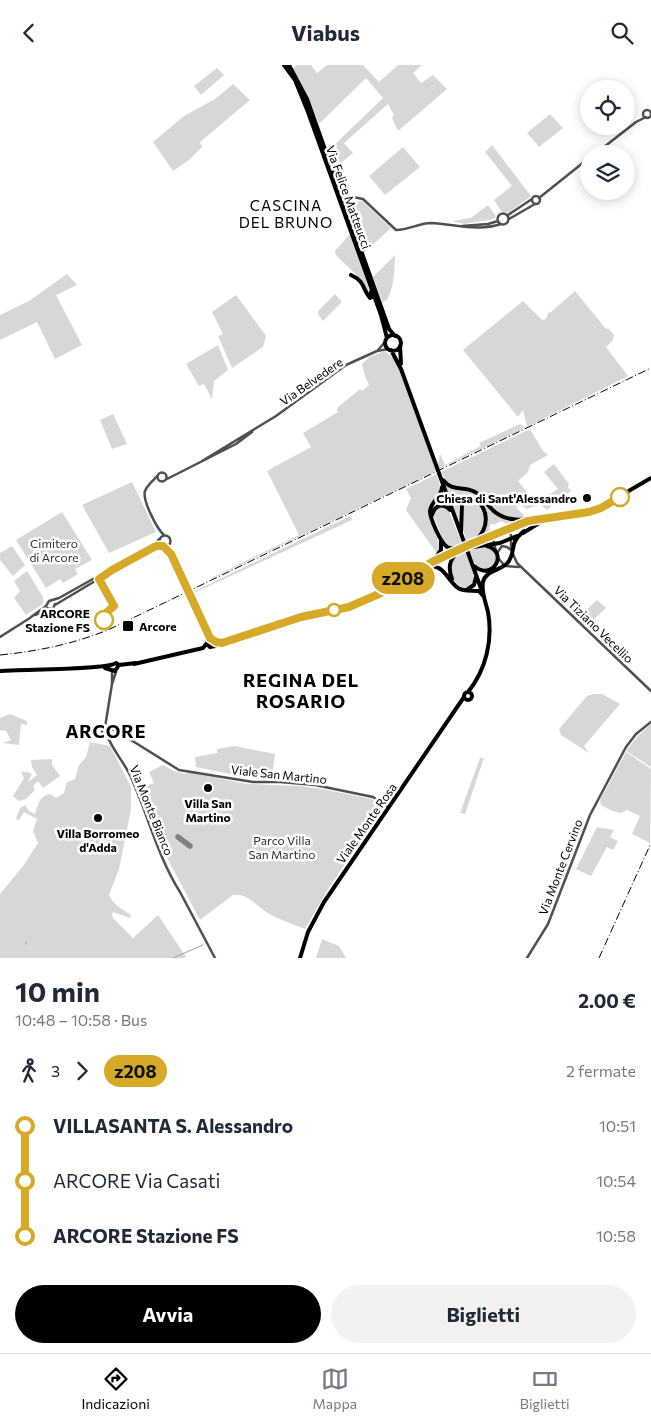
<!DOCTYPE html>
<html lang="it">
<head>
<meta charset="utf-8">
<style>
	body { margin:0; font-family:Commissioner,sans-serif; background:#f2f2f3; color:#1f2937; height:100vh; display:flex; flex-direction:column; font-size:19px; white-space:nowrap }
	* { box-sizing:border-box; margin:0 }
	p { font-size:16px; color:#747a83 }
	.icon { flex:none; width:28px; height:28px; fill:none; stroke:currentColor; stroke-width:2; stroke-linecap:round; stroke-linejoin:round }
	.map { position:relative; height:893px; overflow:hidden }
	.drawer { display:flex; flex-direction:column; background:#fff; flex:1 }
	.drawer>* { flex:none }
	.badge { padding:0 10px; border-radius:16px; font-size:18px; line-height:32px }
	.fabs { position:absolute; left:580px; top:15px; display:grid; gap:10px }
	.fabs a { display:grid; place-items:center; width:55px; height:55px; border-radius:50%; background:#fff; box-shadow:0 2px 12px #0003; font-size:25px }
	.map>.badge { position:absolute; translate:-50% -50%; box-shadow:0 0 0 2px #fff }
	.legs { display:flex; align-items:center; gap:8px; height:55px; padding:0 15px; font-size:16px }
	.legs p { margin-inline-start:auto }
	.headline { display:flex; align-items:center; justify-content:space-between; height:85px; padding:0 15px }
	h1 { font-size:28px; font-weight:700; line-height:38px }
	.button { display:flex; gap:10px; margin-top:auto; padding:10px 15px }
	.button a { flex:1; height:58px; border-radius:30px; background:#000; color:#fff; font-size:20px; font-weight:700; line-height:58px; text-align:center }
	.button a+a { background:#f2f2f3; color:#1f2937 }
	ul { padding:0 15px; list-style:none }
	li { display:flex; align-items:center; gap:18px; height:55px; font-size:19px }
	li i { display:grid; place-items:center; width:8px; height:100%; margin:0 6px; background:currentColor }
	li i::after { content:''; width:12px; height:12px; margin:-6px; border:4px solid; border-radius:50%; background:#fff }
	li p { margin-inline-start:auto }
	li:first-child i { background:linear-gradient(#0000 50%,currentColor 0) }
	li:last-child i { background:linear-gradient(currentColor 50%,#0000 0) }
	header { display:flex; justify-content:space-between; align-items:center; height:65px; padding:0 15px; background:#fff; font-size:22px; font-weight:700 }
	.dock { display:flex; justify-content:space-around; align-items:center; height:70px; border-top:1px solid #e0e1e3; background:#fff; font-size:14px; color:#747a83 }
	.dock a { display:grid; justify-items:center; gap:2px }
	.dock .on { color:#000 }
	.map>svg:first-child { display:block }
	.green { fill:#d7d7d7 }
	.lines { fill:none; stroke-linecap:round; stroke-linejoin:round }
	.stream { stroke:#9e9e9e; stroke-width:1 }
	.taxiway { stroke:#808080; stroke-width:5.5 }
	.minor { stroke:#505050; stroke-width:2.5 }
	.major { stroke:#000; stroke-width:4 }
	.rail { stroke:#000; stroke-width:1; stroke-dasharray:8 2.5 1 2.5; stroke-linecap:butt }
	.line-1-casing { stroke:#fff; stroke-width:11 }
	.line-1 { stroke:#d7a928; stroke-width:8 }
	.stop-1-dot { fill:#fff; stroke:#d7a928; stroke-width:2.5 }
	.poi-dot { fill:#000; stroke:#fff; stroke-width:2 }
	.labels { text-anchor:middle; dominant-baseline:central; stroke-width:5; stroke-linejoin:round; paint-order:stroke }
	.street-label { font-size:12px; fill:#000; stroke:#fff }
	.poi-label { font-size:12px; font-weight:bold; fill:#000; stroke:#fff }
	.park-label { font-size:12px; fill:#2e2e2e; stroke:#fff }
	.stop-label { font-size:12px; font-weight:bold; fill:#000; stroke:#fff; text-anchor:end }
	.quarter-label { font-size:15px; letter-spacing:1px; fill:#000; stroke:#fff }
	.district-label { font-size:18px; font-weight:bold; letter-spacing:1px; fill:#000; stroke:#fff }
</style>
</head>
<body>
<header><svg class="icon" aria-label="back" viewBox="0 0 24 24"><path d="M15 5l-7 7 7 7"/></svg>Viabus<svg class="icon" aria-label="search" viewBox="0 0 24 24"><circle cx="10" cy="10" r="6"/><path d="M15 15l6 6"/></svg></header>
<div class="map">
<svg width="651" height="893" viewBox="0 0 651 893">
	<rect width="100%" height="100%" fill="#fff"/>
	<path class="green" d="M 297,0 L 311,0 L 317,8 L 327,0 L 363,0 L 379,17 L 398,0 L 422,0 L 413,8 L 421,18 L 433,10 L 447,24 L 398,66 L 392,53 L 394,50 L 388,39 L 344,78 L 353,88 L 336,102 L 329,85 L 383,33 L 366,13 L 319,59 L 307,29 L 293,3 Z
		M 217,3 L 224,10 L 201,30 L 194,21 Z
		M 233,19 L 250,35 L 200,77 L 202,82 L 189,95 L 173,106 L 153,77 L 184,51 L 215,34 Z
		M 550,49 L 563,63 L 539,82 L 527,68 Z
		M 492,80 L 531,131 L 508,148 L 501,146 L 494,135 L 512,121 L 485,87 Z
		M 403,82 L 420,102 L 385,130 L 369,111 Z
		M 362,136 L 391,163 L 364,188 L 349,141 L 355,137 Z
		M 488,140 L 496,151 L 494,154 L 464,159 L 452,156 L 471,153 Z
		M 350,169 L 371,230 L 369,230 C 364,214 348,203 336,190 L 335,186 Z
		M 395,190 C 394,207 395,221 386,237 L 384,235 L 383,239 L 373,212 Z
		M 67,209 L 77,220 L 56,230 L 82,280 L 55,294 L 37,257 L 0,275 L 0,250 L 29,236 Z
		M 575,226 L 606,264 L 608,263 L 614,270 L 613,275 L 606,282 L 628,311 L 527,362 L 523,345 L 518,352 L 463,285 L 523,236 L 542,255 L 546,254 L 548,248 L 551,247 Z
		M 335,229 L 342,237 L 323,256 L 318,249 L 318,246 Z
		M 236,230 L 266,271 L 263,282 L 232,303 L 218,271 L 223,269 L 212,247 Z
		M 218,280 L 228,305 L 214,316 L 212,334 L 204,319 L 199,321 L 186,299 Z
		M 385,286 L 392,292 L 398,300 L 436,406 L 211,514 L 211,513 L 299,470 L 267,406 L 311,382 L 303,368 L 338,347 L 337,343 L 360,324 L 362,326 L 369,320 L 365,311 L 362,299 L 369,292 Z
		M 113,349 L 127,379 L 112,384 L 100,355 Z
		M 520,359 L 525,363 L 439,404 L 438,400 L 440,389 L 445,400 L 481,381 L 479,378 Z
		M 530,364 L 543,386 L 548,390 L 530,400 L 528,407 L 518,416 L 538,440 L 527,444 L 520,440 L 516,442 L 526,453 C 513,453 499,451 490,440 C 486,435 480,427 473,424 C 458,418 450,425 441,407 Z
		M 554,399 L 569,419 L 568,422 L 570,425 L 572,425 L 547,445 L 541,440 L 552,431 L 550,429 L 558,424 L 544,407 Z
		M 437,409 L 441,426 C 438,430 434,435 432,440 C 424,457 443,469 438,490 L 406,445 L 411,433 L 406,424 Z
		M 132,417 L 156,467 L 109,488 L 82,440 Z
		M 445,420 C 456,428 466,422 476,428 C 480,432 483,437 486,441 C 495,453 508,455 522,457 L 511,461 L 501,456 L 494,460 L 491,459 L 489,464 L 492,465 L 490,470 L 479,474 L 487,458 L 479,436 L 465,433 C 457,439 459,451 459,460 Z
		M 473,434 C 489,449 487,470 467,479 L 462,460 L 464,437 L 466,435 Z
		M 444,442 L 449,446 L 463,481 L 451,482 L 444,477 L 433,450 L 437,443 Z
		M 62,447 L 92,495 L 75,504 L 78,509 L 63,518 L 60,514 L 46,523 L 16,475 Z
		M 350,451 L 352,455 L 183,533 L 193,527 Z
		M 12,481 L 25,500 L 13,511 L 0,495 L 0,488 Z
		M 486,482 C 497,486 498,494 492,503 L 483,505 L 476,501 L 468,484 Z
		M 465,485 C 469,496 483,520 465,523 C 445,517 448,493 465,485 Z
		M 27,506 L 43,532 L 43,539 L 26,550 L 14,533 L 20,526 L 14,516 Z
		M 597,535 L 606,543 L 587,561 L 581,555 L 585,550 L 584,547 Z
		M 594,629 L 602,629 L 620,639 L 584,681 L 589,688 L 561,670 L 559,664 L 587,631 Z
		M 10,649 L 27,656 L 27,660 L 21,659 L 19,680 L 2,678 L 11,675 L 6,666 L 0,665 L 0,653 Z
		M 651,659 L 651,702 L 626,686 L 637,672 Z
		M 90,677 L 110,681 L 131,722 L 131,744 L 119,804 L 109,830 C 113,839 122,845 130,849 L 131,852 L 130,853 L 113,847 L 112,849 L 113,853 L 133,873 L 158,850 L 186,892 L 184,893 L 0,893 L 0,829 L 23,801 L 38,778 L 33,766 L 37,754 L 24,747 L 18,756 L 16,753 L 20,743 L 25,740 L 29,746 L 35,749 C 38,741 39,731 50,729 L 56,733 L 64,728 L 67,717 L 75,714 L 79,700 L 86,692 Z
		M 235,681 L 275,689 L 272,712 L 245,712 L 196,702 L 195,692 L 217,688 L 217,684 Z
		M 626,687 L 651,704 L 650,778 L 632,769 L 640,751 L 627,745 L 621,748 L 612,746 L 601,740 L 600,735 Z
		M 480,693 L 484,693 L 465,749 L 460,748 Z
		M 52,694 L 52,700 L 60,711 L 43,723 L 38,716 L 33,721 L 35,725 L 26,734 L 19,736 L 13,731 L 24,713 L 21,707 L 28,707 L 32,709 L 28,717 L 37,710 L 32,702 L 31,695 Z
		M 163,700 L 174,706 L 185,709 L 186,708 L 192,708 L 247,719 L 300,721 L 322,724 L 372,734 L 384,742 L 330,821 L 305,864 C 293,859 279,855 268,848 C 256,841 248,828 233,830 L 200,855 L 162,783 L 140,724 L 154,718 L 149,707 Z
		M 597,762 L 614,765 L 610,772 L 618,776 L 613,785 L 607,782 L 591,811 L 576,804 Z
		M 322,874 L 339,881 L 346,893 L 316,893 Z"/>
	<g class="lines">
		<path class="stream" d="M 26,879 L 26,877
			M 173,893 L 203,880"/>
		<path class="taxiway" d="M 178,772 L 190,781"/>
		<path class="minor" d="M643 49a4 4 0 1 1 8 0a4 4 0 1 1-8 0Z
			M 595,89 L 636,57 L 646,52
			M 341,126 L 348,131 L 363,134 L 396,165 C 409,165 419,158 431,158 C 455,159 477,167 501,159
			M532 135a4 4 0 1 1 8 0a4 4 0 1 1-8 0Z
			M 539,133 L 589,93
			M 347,144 L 349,136 L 355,133
			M497.5 154a5.5 5.5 0 1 1 11 0a5.5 5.5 0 1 1-11 0Z
			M 508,150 L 532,134
			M 509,154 L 535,139
			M 462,161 L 488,159 L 498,156
			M 378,285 L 385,277
			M 202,396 L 276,351 L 346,300 L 377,286 L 388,284
			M157.5 412a4.5 4.5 0 1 1 9 0a4.5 4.5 0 1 1-9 0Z
			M 158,410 C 154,415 147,420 145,426 C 142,435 157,464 164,470
			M 165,415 L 236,379 L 252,367
			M 507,465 L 511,470 L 511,484
			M 494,470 L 493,474 L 496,486
			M159.5 476a5.5 5.5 0 1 1 11 0a5.5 5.5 0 1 1-11 0Z
			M 163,481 L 171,489 L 212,574
			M 497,488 L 502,481 L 507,482 L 511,485
			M 513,489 L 517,498 L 651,626
			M 498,493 L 505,501 L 519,502
			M 55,540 L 152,482 L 159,474
			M 47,543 L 53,544 L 55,539
			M 35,550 L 48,544
			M 31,552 L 46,541 L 49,536 L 59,533 L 109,505
			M 205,566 L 207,577
			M 0,572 L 30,553
			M 112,605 L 112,619 L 116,607
			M 105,662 L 112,619
			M102 666a4 4 0 1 1 8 0a4 4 0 1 1-8 0Z
			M 109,664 L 115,665 L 179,705 L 253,717 L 280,717 L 315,720 L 373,732 L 389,742
			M 107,670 C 112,684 123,696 130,710 C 148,749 157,791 180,827
			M 180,827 L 215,893
			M 527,893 L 548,859 L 590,750 L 626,682 L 636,669 L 651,657"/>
		<path class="major" d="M 284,0 L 295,15 L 308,47 L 381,250 L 387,273
			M 289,0 L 307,34 L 389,264 L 395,271
			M 351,210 C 366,217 362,224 370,233 L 372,231 L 371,227
			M385 278a8 8 0 1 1 16 0a8 8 0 1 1-16 0Z
			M 400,281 L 401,299
			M 391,285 L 401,304 L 483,529
			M 443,415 C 454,428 463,420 475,427 C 482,430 484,436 489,441 C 499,454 514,456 529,454
			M 442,422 C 442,432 431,436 430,446 C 430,454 441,478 447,482 C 451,484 454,484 459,483
			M 432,450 C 435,440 443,437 450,445
			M 461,468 L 462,438 L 466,434 L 473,433 C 490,443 489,463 476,475
			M 523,468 L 544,455
			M 466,483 L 500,478 L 517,471
			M 434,495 L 441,485 L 441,476
			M 474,501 C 493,517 509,487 487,481
			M 426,502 C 443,497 447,515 458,523 C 464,527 472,525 479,526 L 484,532
			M 452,514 C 448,503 449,495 458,487
			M 468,524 L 474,520 L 476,512
			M 214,576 L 219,578 L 226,577 L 301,552 L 349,542 L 381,528 L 432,497 L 471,479 L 528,456 L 539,453 L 581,449 L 596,445 L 651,413
			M 214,576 L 209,575 L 208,580 L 210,582 L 221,580
			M 134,599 L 203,583 L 207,578
			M 105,603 L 115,606 L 119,600
			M 0,606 C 19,604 107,605 116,598 L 119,600 L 136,598
			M464 631a4 4 0 1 1 8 0a4 4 0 1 1-8 0Z
			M 468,627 C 486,605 493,575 488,547 C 486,538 481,527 483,517 C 486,504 503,506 509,496 C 517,482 508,480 524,466
			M 300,893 L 308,867 L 324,837 L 464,632"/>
		<path class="rail" d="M 0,590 C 39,586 74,579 110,564 L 651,303
			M 599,893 L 651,778"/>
	</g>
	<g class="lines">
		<g class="line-1-casing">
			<path id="line-1" d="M 104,555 L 107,547 L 114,541 L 99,514 L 112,505 L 156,481 L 163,481 L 171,489 L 210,573 L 216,577 L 222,578 L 301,552 L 349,542 L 381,528 L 432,497 L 471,479 L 528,456 L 589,447 L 601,443 L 620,432"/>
		</g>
		<use href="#line-1" class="line-1"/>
	</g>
	<g class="stop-1-dot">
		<circle cx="620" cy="432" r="9"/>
		<circle cx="334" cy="545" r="6"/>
		<circle cx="104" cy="555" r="9"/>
	</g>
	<g class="poi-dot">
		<circle cx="587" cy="433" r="5"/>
		<rect x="122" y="555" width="12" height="12" rx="2.5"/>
		<circle cx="208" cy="723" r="5"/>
		<circle cx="98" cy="753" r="5"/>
	</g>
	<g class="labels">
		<g class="street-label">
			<text transform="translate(349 132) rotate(70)">Via Felice Matteucci</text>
			<text transform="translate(311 316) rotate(-35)">Via Belvedere</text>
			<text transform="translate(594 559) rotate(44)">Via Tiziano Vecellio</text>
			<text transform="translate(279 709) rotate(6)">Viale San Martino</text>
			<text transform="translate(152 745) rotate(68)">Via Monte Bianco</text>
			<text transform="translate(366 758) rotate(-55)">Viale Monte Rosa</text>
			<text transform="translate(560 802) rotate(-69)">Via Monte Cervino</text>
		</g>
		<g class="poi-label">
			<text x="577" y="433" text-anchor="end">Chiesa di Sant'Alessandro</text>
			<text x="139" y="561" text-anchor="start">Arcore</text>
			<text x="208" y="738">Villa San<tspan x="208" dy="14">Martino</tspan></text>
			<text x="98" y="768">Villa Borromeo<tspan x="98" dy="14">d'Adda</tspan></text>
		</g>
		<g class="park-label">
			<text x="54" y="478">Cimitero<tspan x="54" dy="14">di Arcore</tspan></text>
			<text x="282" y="775">Parco Villa<tspan x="282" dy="14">San Martino</tspan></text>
		</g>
		<g class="stop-label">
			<text x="90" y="548">ARCORE<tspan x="90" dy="14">Stazione FS</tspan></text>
		</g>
		<g class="quarter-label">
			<text x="286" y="140">CASCINA<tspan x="286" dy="17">DEL BRUNO</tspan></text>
		</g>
		<g class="district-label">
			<text x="301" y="615">REGINA DEL<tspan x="301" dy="21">ROSARIO</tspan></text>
			<text x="106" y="666">ARCORE</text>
		</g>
	</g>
</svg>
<div class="fabs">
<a><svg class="icon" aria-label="locate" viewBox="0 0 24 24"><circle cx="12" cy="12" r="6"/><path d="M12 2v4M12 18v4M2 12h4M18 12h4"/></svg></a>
<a><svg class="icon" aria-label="layers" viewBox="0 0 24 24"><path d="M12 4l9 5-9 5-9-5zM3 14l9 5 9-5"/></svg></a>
</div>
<b class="badge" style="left:403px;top:513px;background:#d7a928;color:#111">z208</b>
</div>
<section class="drawer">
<div class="headline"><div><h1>10 min</h1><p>10:48 – 10:58 · Bus</p></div><b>2.00 €</b></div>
<div class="legs"><svg class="icon" aria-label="walk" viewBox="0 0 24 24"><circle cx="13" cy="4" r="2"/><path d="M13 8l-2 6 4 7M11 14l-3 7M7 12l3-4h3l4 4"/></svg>3<svg class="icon" aria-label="forward" viewBox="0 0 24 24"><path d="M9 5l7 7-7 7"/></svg><b class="badge" style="background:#d7a928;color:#111">z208</b><p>2 fermate</p></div>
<ul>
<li><i style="color:#d7a928"></i><b>VILLASANTA S. Alessandro</b><p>10:51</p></li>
<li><i style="color:#d7a928"></i><span>ARCORE Via Casati</span><p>10:54</p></li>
<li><i style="color:#d7a928"></i><b>ARCORE Stazione FS</b><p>10:58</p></li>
</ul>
<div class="button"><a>Avvia</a><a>Biglietti</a></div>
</section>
<nav class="dock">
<a class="on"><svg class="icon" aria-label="directions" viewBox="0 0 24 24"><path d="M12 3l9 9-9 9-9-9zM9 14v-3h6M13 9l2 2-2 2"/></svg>Indicazioni</a>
<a><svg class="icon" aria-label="map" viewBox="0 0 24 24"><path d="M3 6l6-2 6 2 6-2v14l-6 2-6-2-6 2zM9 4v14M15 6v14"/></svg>Mappa</a>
<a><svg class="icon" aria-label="tickets" viewBox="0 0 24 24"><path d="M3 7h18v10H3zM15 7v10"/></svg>Biglietti</a>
</nav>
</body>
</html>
